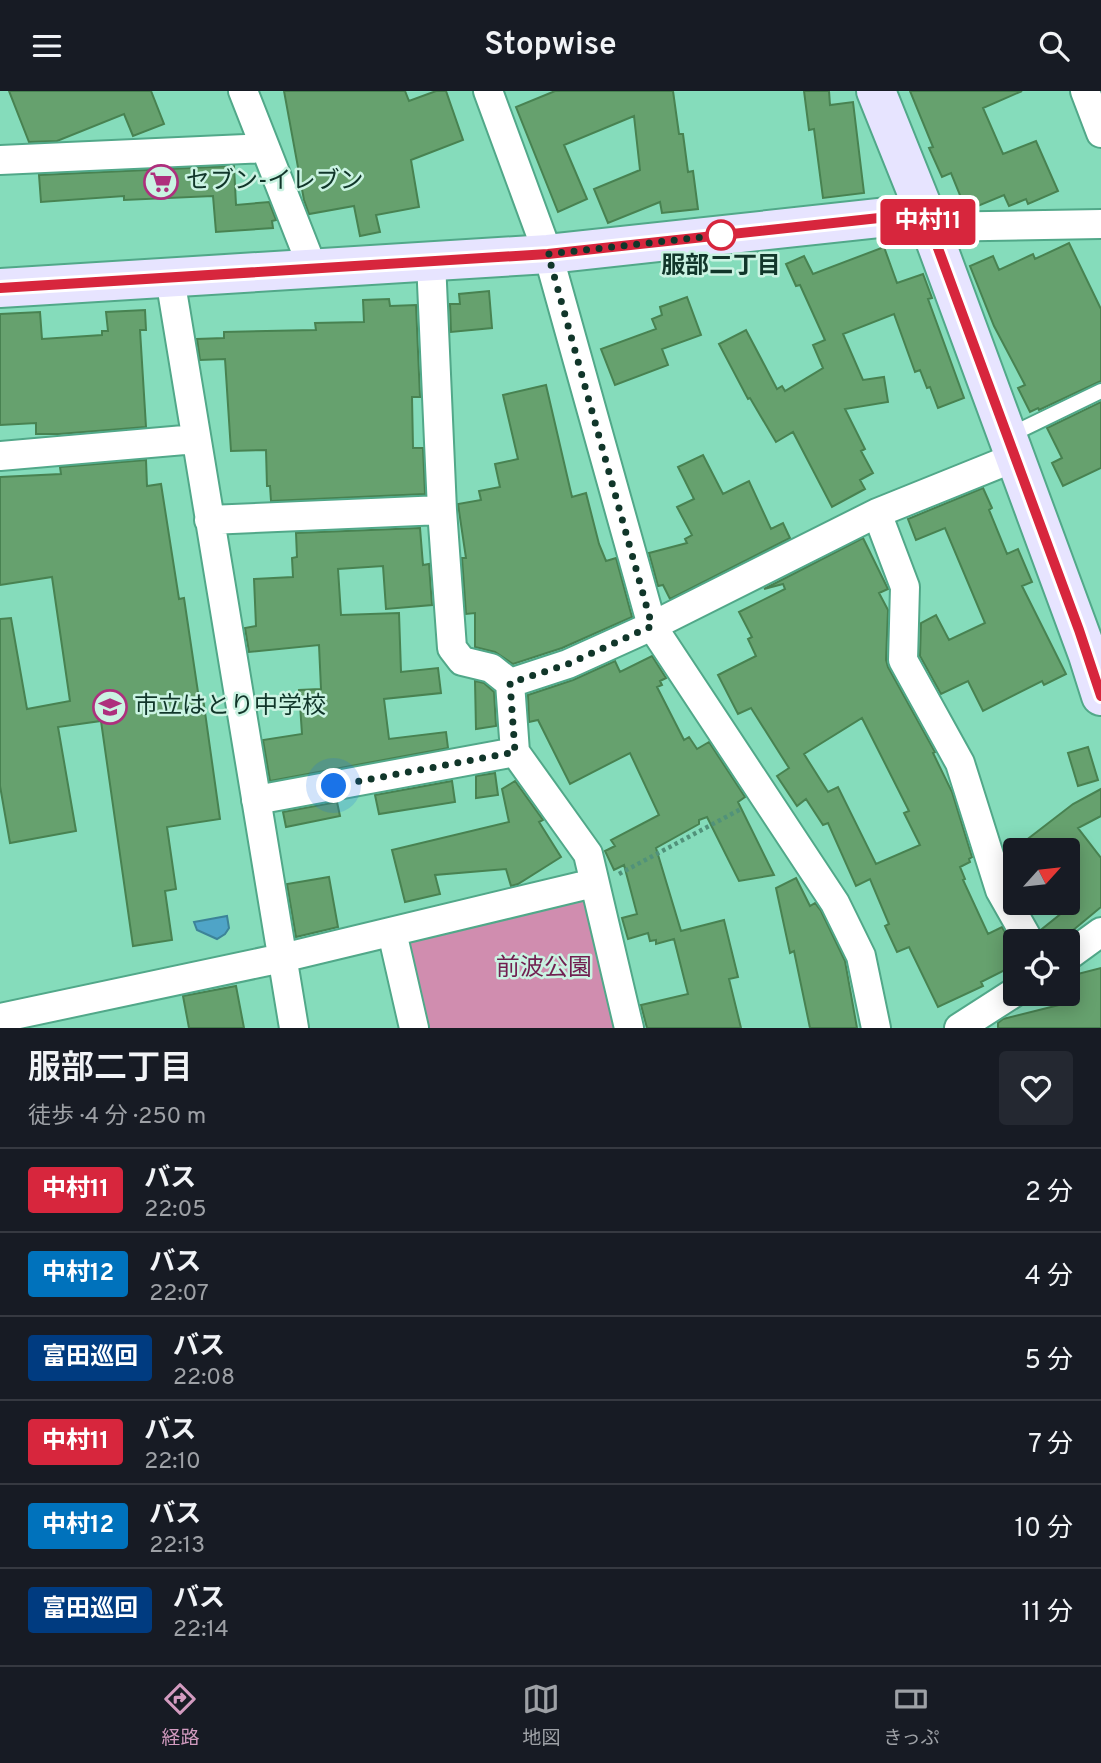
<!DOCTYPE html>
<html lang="ja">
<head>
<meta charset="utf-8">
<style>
	body { margin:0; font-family:Overpass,"Noto Sans JP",sans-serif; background:#242831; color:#f1f3f6; height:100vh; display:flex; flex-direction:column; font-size:26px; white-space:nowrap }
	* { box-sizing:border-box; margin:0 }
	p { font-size:23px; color:#9ea1a6 }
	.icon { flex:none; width:38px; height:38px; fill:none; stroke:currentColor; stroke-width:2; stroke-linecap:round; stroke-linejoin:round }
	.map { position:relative; height:937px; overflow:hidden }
	.side { display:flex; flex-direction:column; background:#171b24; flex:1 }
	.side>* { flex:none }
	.badge { padding:0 14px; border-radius:5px; font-size:24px; line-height:46px }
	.needle { width:46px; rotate:63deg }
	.buttons { position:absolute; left:1003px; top:747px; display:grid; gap:14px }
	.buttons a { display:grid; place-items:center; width:77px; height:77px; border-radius:7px; background:#171b24; box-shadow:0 4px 18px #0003; font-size:35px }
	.you { position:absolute; width:35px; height:35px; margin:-18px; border:5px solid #fff; border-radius:50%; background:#1a73e8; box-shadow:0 0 0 10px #1a73e833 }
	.map>.badge { position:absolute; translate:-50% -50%; box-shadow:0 0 0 4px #fff }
	.round { display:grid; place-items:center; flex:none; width:74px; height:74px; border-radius:7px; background:#242831 }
	.head { display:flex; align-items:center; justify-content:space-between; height:119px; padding:0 28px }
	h1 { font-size:33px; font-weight:600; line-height:52px }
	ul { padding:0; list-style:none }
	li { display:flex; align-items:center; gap:21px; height:84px; padding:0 28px; border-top:2px solid #363941 }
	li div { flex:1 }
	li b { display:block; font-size:26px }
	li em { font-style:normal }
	li .badge { min-width:77px; font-weight:700; text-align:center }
	header { display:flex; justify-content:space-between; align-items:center; height:91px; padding:0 28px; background:#171b24; font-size:32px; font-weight:600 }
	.tab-bar { display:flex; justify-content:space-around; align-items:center; height:98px; border-top:2px solid #363941; background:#171b24; font-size:19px; color:#9ea1a6 }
	.tab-bar a { display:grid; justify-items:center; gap:4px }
	.tab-bar .selected { color:#d39bc0 }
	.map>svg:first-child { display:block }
	.green { fill:#d08daf }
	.water { fill:#4fa4c7; stroke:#3c8398; stroke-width:2 }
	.building { fill:#66a16e; stroke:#488251; stroke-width:2; fill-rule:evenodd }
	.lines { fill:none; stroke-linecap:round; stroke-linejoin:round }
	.lane-casing { stroke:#51a889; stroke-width:18 }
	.street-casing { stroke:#51a889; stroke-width:32 }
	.secondary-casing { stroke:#51a889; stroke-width:42 }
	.path { stroke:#51927a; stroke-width:4.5; stroke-dasharray:3.5 3.5; stroke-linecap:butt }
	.lane { stroke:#fff; stroke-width:14 }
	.street { stroke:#fff; stroke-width:28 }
	.secondary { stroke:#e7e4ff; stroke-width:38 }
	.line-casing { stroke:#fff; stroke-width:16 }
	.line { stroke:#d7263d; stroke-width:10 }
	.walk { stroke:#11362a; stroke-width:7; stroke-dasharray:0 12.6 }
	.stop-dot { fill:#fff; stroke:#d7263d; stroke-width:3.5 }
	.labels { text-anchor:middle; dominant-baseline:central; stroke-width:5; stroke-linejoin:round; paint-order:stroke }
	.poi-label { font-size:24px; fill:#11362a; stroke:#caf3e2; text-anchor:start }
	.stop-label { font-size:24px; font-weight:bold; fill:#11362a; stroke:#caf3e2 }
	.park-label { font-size:24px; fill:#711f50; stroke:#caf3e2 }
</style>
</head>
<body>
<header><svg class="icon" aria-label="menu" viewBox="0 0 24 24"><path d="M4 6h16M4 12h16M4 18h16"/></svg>Stopwise<svg class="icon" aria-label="search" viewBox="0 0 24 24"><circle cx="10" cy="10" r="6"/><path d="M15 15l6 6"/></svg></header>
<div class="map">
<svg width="1101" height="937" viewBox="0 0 1101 937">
	<rect width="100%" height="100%" fill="#85dcbb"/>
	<path class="green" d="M 583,806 L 590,811 L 619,937 L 422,937 L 408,851 Z"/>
	<path class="water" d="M 227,825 L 229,837 L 225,843 L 217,848 L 197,839 L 194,831 Z"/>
	<path class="building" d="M 9,0 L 151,0 L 164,33 L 133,45 L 124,23 L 57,50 L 29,51 Z
		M 284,0 L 405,0 L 409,10 L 436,0 L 446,0 L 463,49 L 411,69 L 419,116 L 376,124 L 380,141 L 360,145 L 354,115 L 309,123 L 304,109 Z
		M 555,0 L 673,0 L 679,43 L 683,43 L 688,81 L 693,80 L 698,118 L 662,122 L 660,111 L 608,132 L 594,98 L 640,79 L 634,25 L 564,54 L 587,108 L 558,121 L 516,16 Z
		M 804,0 L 829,0 L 830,14 L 853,11 L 864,102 L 823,107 L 814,38 L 809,39 Z
		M 910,0 L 1022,0 L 983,17 L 1003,63 L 1036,50 L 1058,100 L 1028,113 L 1026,108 L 1009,115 L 1004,104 L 973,117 L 971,111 L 964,114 L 951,82 L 942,86 L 929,57 L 933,56 Z
		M 234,75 L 236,114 L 269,111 L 276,129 L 272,130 L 273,137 L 216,141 L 213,105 L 124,109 L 124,105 L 41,111 L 39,84 Z
		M 1069,152 L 1101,218 L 1101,290 L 1039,319 L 1038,317 L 1030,321 L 1018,297 L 1025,294 L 994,235 L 970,175 L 993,165 L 999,179 L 1033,163 L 1035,168 Z
		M 884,156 L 897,192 L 923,183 L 932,207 L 928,208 L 964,307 L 938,317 L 930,296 L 927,297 L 920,279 L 915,281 L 894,223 L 843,243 L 863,289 L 884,286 L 888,311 L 845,318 L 865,358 L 861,360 L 873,382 L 860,389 L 865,398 L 832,416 L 793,341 L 776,351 L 750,307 L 748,308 L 719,253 L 746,239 L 777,298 L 782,295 L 785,300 L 823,277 L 813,254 L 825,249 L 800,194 L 796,195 L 786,173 L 804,165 L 813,183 Z
		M 489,200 L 492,237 L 451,241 L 450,213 L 460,213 L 459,203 Z
		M 687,206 L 701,244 L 662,258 L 668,274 L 615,294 L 601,258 L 656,238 L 652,228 L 662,224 L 660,216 Z
		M 389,208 L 390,215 L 416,214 L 420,306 L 412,306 L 413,357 L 423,357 L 425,403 L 271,410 L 270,395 L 267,395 L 266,359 L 231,360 L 225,268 L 200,269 L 197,248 L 224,247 L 224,241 L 316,239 L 315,232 L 364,231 L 363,209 Z
		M 145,219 L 146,239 L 140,239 L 146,336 L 59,343 L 36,343 L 36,332 L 0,334 L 0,223 L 40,221 L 42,248 L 102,244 L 102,240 L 108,240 L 106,221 Z
		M 546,294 L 572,406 L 586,402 L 599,453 L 606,470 L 616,467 L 632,526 L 562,557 L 513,573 L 495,561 L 475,556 L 475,522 L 466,523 L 462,467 L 466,467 L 458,413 L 481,409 L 479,400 L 500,396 L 495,373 L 518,368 L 503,304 Z
		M 1101,311 L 1101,377 L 1063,395 L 1052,372 L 1062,367 L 1047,337 Z
		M 703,364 L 723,403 L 749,390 L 771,438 L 783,432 L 790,447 L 670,508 L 663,494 L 658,495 L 649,462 L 687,452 L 685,448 L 692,444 L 677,416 L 694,408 L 678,376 Z
		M 146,369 L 147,395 L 161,393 L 179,508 L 184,507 L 199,608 L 203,607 L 220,728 L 167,736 L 176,798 L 165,800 L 172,849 L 133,855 L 101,630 L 58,636 L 76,740 L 10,752 L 0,695 L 0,528 L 11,527 L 27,618 L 70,610 L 52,486 L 0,494 L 0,386 L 61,383 L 60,376 Z
		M 983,397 L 992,417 L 989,419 L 1007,463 L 1018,458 L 1032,491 L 1022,495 L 1066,583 L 1044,594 L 1042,590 L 983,620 L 968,590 L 941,603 L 920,565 L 921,532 L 936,524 L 949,549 L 985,532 L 945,437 L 916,449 L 908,428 Z
		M 420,437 L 423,474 L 429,473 L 432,514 L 386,518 L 383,475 L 338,478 L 341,524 L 399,522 L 401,581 L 438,577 L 441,602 L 384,608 L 389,648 L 446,641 L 448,657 L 270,690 L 263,649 L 302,643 L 299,599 L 321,598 L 319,554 L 249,561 L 245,537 L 256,535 L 254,488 L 293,486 L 292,467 L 297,466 L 296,442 Z
		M 863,447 L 888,498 L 879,502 L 888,519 L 886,569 L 888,576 L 935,661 L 933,662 L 952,701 L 972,766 L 969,768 L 970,771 L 960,776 L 965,788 L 963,789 L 988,843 L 1002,836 L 1015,860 L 1015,874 L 981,891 L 983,895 L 938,916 L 909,856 L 897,861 L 885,835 L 889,833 L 870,788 L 856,795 L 828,732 L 823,734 L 806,708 L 797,715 L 777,685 L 789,677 L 751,617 L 738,623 L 718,584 L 756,565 L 748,548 L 752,546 L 739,521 L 785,498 L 783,493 L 764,498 ZM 862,627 L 909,720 L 904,722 L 920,754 L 876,773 L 838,696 L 828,701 L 804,663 Z
		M 652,565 L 666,587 L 660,590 L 662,594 L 657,596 L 684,649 L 689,646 L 697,658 L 709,651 L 745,706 L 738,711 L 774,784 L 739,790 L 707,726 L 699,729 L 699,733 L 656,757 L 681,840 L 724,829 L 738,886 L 729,888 L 741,937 L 647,937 L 641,914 L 688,903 L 674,848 L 656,853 L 656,849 L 650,850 L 648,842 L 628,848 L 622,827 L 637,823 L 624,774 L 614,779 L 605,760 L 615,755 L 611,749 L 659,724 L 630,662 L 570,693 L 538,629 L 529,631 L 528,604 L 573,589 L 615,570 L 620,581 Z
		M 475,590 L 484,592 L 494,601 L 496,635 L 476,638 Z
		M 1088,656 L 1098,689 L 1078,695 L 1068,662 Z
		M 495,682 L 498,704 L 476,707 L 476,685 Z
		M 452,690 L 455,711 L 379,723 L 375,704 Z
		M 515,690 L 543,729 L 539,731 L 561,766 L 518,793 L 511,795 L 506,778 L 435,784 L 440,803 L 405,811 L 392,759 L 509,731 L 502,698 Z
		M 1101,698 L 1101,725 L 1078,737 L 1101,767 L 1101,816 L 1060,850 L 1051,850 L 1042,838 L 1068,817 L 1068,760 L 1012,760 L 1073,713 Z
		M 337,711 L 340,725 L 286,736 L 283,721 Z
		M 329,786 L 338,836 L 296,846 L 287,793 Z
		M 796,787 L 810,815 L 815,812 L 821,820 L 845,870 L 857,937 L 810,937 L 794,860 L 790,862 L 776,797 Z
		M 1101,877 L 1101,937 L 998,937 L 998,932 L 1003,928 L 1059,914 L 1056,903 L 1075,903 L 1070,885 Z
		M 236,895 L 244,937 L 189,937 L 183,905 Z"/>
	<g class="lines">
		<g class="lane-casing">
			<path id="lane" d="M 1008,345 L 1101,300"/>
		</g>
		<g class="street-casing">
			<path id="street" d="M 243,0 L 313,178
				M 488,0 L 548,163 L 652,535 L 835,812 L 861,865 L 876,937
				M 1085,0 L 1101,42
				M 0,69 L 265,57
				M 930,136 L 1101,133
				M 431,170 L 442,419
				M 170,187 L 294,937
				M 0,365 L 196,348
				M 877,422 L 905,496 L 903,569 L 960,672 L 1000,799 L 1029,850
				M 209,429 L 442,419 L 452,557 L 462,570 L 491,577 L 510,592 L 515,661 L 588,763 L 629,937
				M 510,592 L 568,573 L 652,535 L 877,422 L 1016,366
				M 256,709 L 515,661
				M 392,841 L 414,937
				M 1068,865 L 1101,841
				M 0,927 L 282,867 L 594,792
				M 959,937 L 1015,901"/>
		</g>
		<g class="secondary-casing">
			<path id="secondary" d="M 876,0 L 925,122 L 1088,564 L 1101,605
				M 0,197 L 548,163 L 925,122"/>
		</g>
		<path class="path" d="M 619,783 L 741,718"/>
		<use href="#lane" class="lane"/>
		<use href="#street" class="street"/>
		<use href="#secondary" class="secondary"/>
	</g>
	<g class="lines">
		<g class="line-casing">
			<path id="line" d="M 0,197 L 548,163 L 925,122 L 1079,539 L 1101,605"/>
		</g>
		<use href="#line" class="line"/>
		<path class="walk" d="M 334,695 L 515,661 L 510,592 L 568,573 L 652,535 L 548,163 L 721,144"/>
	</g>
	<defs>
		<g id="supermarket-ring" transform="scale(1.75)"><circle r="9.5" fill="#caf3e2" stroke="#ae2f7d" stroke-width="1.5"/><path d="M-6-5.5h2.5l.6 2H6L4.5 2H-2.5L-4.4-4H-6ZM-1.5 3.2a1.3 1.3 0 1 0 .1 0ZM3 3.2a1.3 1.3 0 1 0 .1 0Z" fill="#ae2f7d"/></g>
		<g id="school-ring" transform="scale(1.75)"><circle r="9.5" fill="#caf3e2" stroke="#ae2f7d" stroke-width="1.5"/><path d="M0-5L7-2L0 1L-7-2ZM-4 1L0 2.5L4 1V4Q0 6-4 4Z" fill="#ae2f7d"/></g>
	</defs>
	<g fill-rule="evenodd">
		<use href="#supermarket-ring" x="161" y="91"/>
		<use href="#school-ring" x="110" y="616"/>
	</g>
	<circle class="stop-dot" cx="721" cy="144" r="14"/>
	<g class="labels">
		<g class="poi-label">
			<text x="186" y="91">セブン-イレブン</text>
			<text x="134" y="616">市立はとり中学校</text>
		</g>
		<g class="stop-label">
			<text x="721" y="176">服部二丁目</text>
		</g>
		<g class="park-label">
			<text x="544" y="878">前波公園</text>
		</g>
	</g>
</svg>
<div class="buttons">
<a><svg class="needle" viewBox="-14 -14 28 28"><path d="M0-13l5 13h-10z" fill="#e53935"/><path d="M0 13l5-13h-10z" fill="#9ea1a6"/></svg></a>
<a><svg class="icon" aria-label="locate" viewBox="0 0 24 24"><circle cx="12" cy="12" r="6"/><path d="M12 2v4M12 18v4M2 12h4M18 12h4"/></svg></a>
</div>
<div class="you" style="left:334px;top:695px"></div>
<b class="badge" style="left:928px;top:131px;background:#d7263d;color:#fff">中村11</b>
</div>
<section class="side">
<div class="head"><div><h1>服部二丁目</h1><p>徒歩 · 4 分 · 250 m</p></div><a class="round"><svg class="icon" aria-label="heart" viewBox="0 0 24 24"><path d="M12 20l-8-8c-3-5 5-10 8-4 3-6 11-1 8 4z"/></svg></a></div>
<ul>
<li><span class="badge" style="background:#d7263d;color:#fff">中村11</span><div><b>バス</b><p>22:05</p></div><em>2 分</em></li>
<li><span class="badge" style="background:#0072bc;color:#fff">中村12</span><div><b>バス</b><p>22:07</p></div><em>4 分</em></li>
<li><span class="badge" style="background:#003b80;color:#fff">富田巡回</span><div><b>バス</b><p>22:08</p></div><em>5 分</em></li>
<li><span class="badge" style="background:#d7263d;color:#fff">中村11</span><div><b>バス</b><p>22:10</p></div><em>7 分</em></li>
<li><span class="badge" style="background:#0072bc;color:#fff">中村12</span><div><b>バス</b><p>22:13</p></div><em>10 分</em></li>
<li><span class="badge" style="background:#003b80;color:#fff">富田巡回</span><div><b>バス</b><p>22:14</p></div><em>11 分</em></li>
</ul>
</section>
<nav class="tab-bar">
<a class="selected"><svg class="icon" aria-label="directions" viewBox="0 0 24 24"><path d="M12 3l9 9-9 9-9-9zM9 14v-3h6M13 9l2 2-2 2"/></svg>経路</a>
<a><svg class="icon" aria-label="map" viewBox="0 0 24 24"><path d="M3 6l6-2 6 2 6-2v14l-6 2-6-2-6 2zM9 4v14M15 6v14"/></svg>地図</a>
<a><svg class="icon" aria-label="tickets" viewBox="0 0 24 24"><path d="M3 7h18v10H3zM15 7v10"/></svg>きっぷ</a>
</nav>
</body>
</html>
